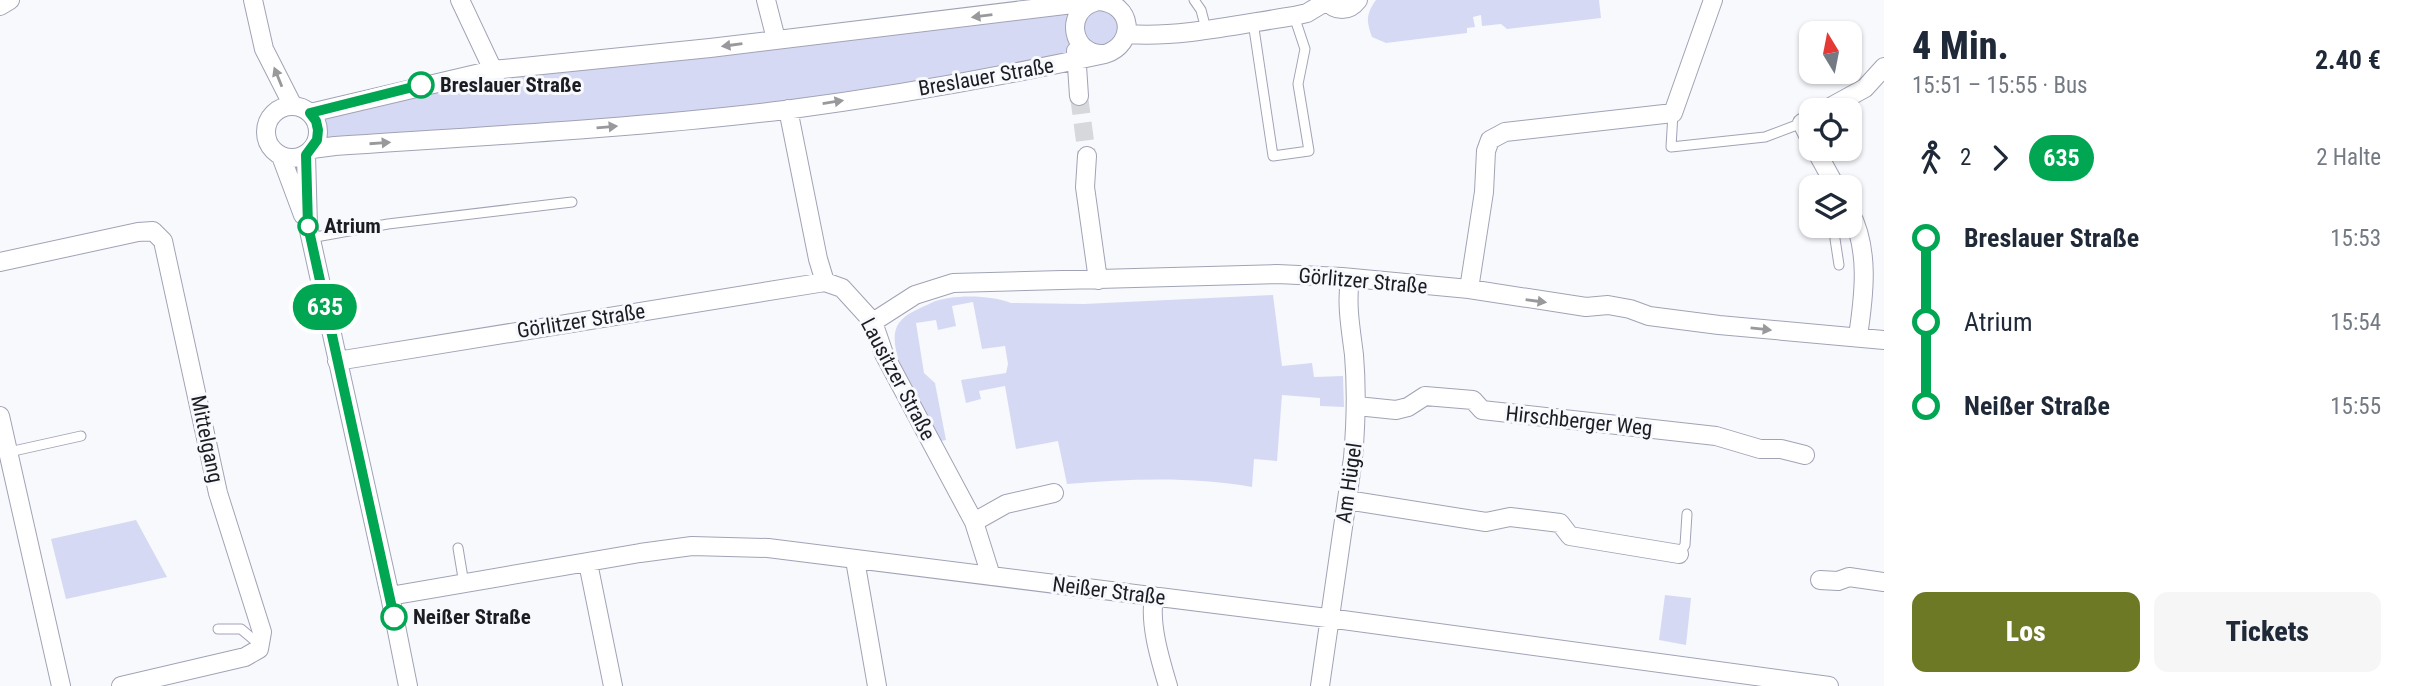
<!DOCTYPE html>
<html lang="de">
<head>
<meta charset="utf-8">
<style>
	body { margin:0; font-family:"Roboto Condensed",sans-serif; background:#f6f6f7; color:#1f2937; height:100vh; display:flex; flex-direction:column; font-size:26px; white-space:nowrap }
	* { box-sizing:border-box; margin:0 }
	p { font-size:23px; color:#747a83 }
	.icon { flex:none; width:38px; height:38px; fill:none; stroke:currentColor; stroke-width:2; stroke-linecap:round; stroke-linejoin:round }
	.map { position:relative; flex:1; overflow:hidden }
	.drawer { display:flex; flex-direction:column; background:#fff; width:525px }
	.drawer>* { flex:none }
	.badge { padding:0 14px; border-radius:23px; font-size:24px; line-height:46px }
	.needle { width:46px; rotate:350deg }
	.fabs { position:absolute; left:1799px; top:21px; display:grid; gap:14px }
	.fabs a { display:grid; place-items:center; width:63px; height:63px; border-radius:14px; background:#fff; box-shadow:0 2px 5px #0004; font-size:35px }
	.map>.badge { position:absolute; translate:-50% -50%; box-shadow:0 0 0 4px #fff }
	.legs { display:flex; align-items:center; gap:10px; height:77px; padding:0 28px; font-size:23px }
	.legs p { margin-inline-start:auto }
	.summary { display:flex; align-items:center; justify-content:space-between; height:119px; padding:0 28px }
	h1 { font-size:38px; font-weight:800; line-height:52px }
	.action { display:flex; gap:14px; margin-top:auto; padding:14px 28px }
	.action a { flex:1; height:80px; border-radius:14px; background:#6d7925; color:#fff; font-size:28px; font-weight:800; line-height:80px; text-align:center }
	.action a+a { background:#f6f6f7; color:#1f2937 }
	ul { padding:0 28px; list-style:none }
	li { display:flex; align-items:center; gap:24px; height:84px; font-size:26px }
	li i { display:grid; place-items:center; width:10px; height:100%; margin:0 9px; background:currentColor }
	li i::after { content:''; width:18px; height:18px; margin:-9px; border:5px solid; border-radius:50%; background:#fff }
	li p { margin-inline-start:auto }
	li:first-child i { background:linear-gradient(#0000 50%,currentColor 0) }
	li:last-child i { background:linear-gradient(currentColor 50%,#0000 0) }
	main { display:flex; flex:1; min-height:0 }
	.map>svg:first-child { display:block }
	.green { fill:#d6d9f4 }
	.lines { fill:none; stroke-linecap:round; stroke-linejoin:round }
	.street-tunnel { stroke:#d7d8dc; stroke-width:18; stroke-dasharray:18 9; stroke-linecap:butt }
	.lane-casing { stroke:#a1a3b5; stroke-width:11 }
	.street-casing { stroke:#a1a3b5; stroke-width:20 }
	.lane { stroke:#fff; stroke-width:9 }
	.street { stroke:#fff; stroke-width:18 }
	.oneway { fill:#99999c }
	.line-1-casing { stroke:#fff; stroke-width:16 }
	.line-1 { stroke:#00a651; stroke-width:10 }
	.stop-1-dot { fill:#fff; stroke:#00a651; stroke-width:3.5 }
	.labels { text-anchor:middle; dominant-baseline:central; stroke-width:6; stroke-linejoin:round; paint-order:stroke }
	.street-label { font-size:21px; fill:#1c1c23; stroke:#f8f9fd }
	.stop-label { font-size:21px; font-weight:bold; fill:#1c1c23; stroke:#f8f9fd; text-anchor:start }
</style>
</head>
<body>
<main>
<div class="map">
<svg width="1884" height="686" viewBox="0 0 1884 686">
	<rect width="100%" height="100%" fill="#f8f9fd"/>
	<path class="green" d="M 1376,0 L 1599,0 L 1601,18 L 1507,29 L 1501,24 L 1482,26 L 1481,15 L 1473,17 L 1475,27 L 1467,28 L 1467,33 L 1386,43 L 1372,37 C 1366,21 1366,14 1376,0 Z
		M 1112,9 L 1122,31 L 1106,47 L 932,79 L 736,110 L 327,141 L 322,114 L 487,76 L 1065,10 Z
		M 1273,295 L 1282,366 L 1312,363 L 1314,377 L 1343,376 L 1344,407 L 1320,406 L 1320,398 L 1282,395 L 1277,461 L 1254,459 L 1252,487 C 1190,476 1129,479 1067,484 L 1058,441 L 1016,449 L 1005,386 L 979,391 L 981,399 L 966,403 L 961,380 L 1006,373 L 1008,364 L 1005,346 L 982,349 L 973,302 L 952,306 L 956,326 L 938,330 L 936,320 L 916,323 L 924,373 L 935,383 L 946,440 L 941,441 C 928,417 880,348 899,323 C 906,313 921,308 931,303 C 951,294 991,295 1011,303 L 1084,304 Z
		M 136,520 L 167,577 L 66,599 L 51,539 Z
		M 1665,595 L 1691,598 L 1686,645 L 1659,640 Z"/>
	<g class="lines">
		<path class="street-tunnel" d="M 1079,96 L 1087,156"/>
		<g class="lane-casing">
			<path id="lane" d="M 1194,0 L 1201,10 L 1206,29
				M 1253,22 L 1273,156 L 1309,151 L 1298,84 L 1305,49 L 1294,16
				M 1673,113 L 1671,147 L 1765,137 L 1802,123
				M 310,238 L 388,224 L 572,202
				M 1835,239 L 1839,265
				M 9,452 L 81,436
				M 458,548 L 464,584
				M 1679,554 L 1685,545 L 1687,514
				M 218,629 L 241,629 L 260,645"/>
		</g>
		<g class="street-casing">
			<path id="street" d="M 253,0 L 264,49 L 293,106
				M 460,0 L 493,70
				M 766,0 L 776,39
				M 1326,0 C 1335,12 1349,12 1358,0
				M 1095,2 C 1064,11 1071,55 1103,54
				M 0,6 L 10,0
				M 1127,34 C 1181,38 1240,24 1294,16 L 1307,13 L 1327,1
				M 1076,51 L 1079,96
				M266 132a26 26 0 1 1 52 0a26 26 0 1 1-52 0Z
				M 788,109 L 818,259 L 825,282
				M 1825,110 L 1865,88 L 1884,67
				M 310,113 L 493,70 L 710,48 L 1098,1 C 1133,3 1137,44 1105,54 C 999,77 892,96 785,110 C 636,128 485,136 335,146 L 312,149
				M 1811,118 L 1802,123 L 1811,141
				M 1815,149 L 1836,187
				M 306,155 L 308,226 L 390,596 L 408,686
				M 281,156 L 303,215
				M 1087,156 L 1085,187 L 1098,280
				M 1850,212 C 1870,249 1864,296 1858,336
				M 0,262 L 138,232 L 153,231 L 163,241 L 218,493 L 262,632 L 259,649 L 245,657 L 121,686
				M 1469,289 L 1484,192 L 1486,151 L 1490,140 L 1505,132 L 1673,113 L 1713,0
				M 873,322 L 915,295 L 953,283 L 1277,274 L 1342,277 L 1469,289 L 1586,307 L 1608,305 L 1630,309 L 1649,316 L 1719,325 L 1884,340
				M 337,361 L 825,282 L 842,288 L 873,322 L 884,354 L 974,522 L 991,576
				M 1357,406 L 1396,410 L 1408,407 L 1425,396 L 1473,400 L 1482,410 L 1716,436 L 1760,449 L 1781,449 L 1805,455
				M 0,416 L 61,686
				M 1347,500 L 1486,522 L 1510,517 L 1560,523 L 1570,536 L 1679,554
				M 974,522 L 1006,504 L 1054,493
				M 855,560 L 877,686
				M 588,563 L 613,686
				M 1820,580 L 1838,581 L 1849,577 L 1884,582
				M 390,596 L 640,553 L 692,546 L 768,548 L 1343,620 L 1829,686
				M 1154,596 C 1149,624 1160,659 1168,686
				M 1320,686 L 1353,458 C 1356,423 1357,390 1354,355 C 1351,330 1346,305 1350,279"/>
		</g>
		<use href="#lane" class="lane"/>
		<use href="#street" class="street"/>
	</g>
	<defs><path id="oneway-solid" d="M-6-.8H1V-3.2L6.5 0L1 3.2V.8H-6Z" transform="scale(1.75)"/></defs>
	<g class="oneway">
		<use href="#oneway-solid" transform="translate(982 16) rotate(173)"/>
		<use href="#oneway-solid" transform="translate(732 45) rotate(172)"/>
		<use href="#oneway-solid" transform="translate(278 77) rotate(-112)"/>
		<use href="#oneway-solid" transform="translate(833 102) rotate(-9)"/>
		<use href="#oneway-solid" transform="translate(607 127) rotate(-5)"/>
		<use href="#oneway-solid" transform="translate(380 143) rotate(-4)"/>
		<use href="#oneway-solid" transform="translate(1536 301) rotate(8)"/>
		<use href="#oneway-solid" transform="translate(1761 329) rotate(6)"/>
	</g>
	<g class="lines">
		<g class="line-1-casing">
			<path id="line-1" d="M 394,617 L 308,226 L 306,155 L 317,140 L 318,130 L 316,121 L 310,113 L 421,85"/>
		</g>
		<use href="#line-1" class="line-1"/>
	</g>
	<g class="stop-1-dot">
		<circle cx="421" cy="85" r="12"/>
		<circle cx="308" cy="226" r="9"/>
		<circle cx="394" cy="617" r="12"/>
	</g>
	<g class="labels">
		<g class="street-label">
			<text transform="translate(986 77) rotate(-10)">Breslauer Straße</text>
			<text transform="translate(1363 281) rotate(5)">Görlitzer Straße</text>
			<text transform="translate(581 321) rotate(-9)">Görlitzer Straße</text>
			<text transform="translate(898 379) rotate(62)">Lausitzer Straße</text>
			<text transform="translate(1579 421) rotate(6)">Hirschberger Weg</text>
			<text transform="translate(207 439) rotate(78)">Mittelgang</text>
			<text transform="translate(1349 483) rotate(-82)">Am Hügel</text>
			<text transform="translate(1109 591) rotate(7)">Neißer Straße</text>
		</g>
		<g class="stop-label">
			<text x="440" y="85">Breslauer Straße</text>
			<text x="324" y="226">Atrium</text>
			<text x="413" y="617">Neißer Straße</text>
		</g>
	</g>
</svg>
<div class="fabs">
<a><svg class="needle" viewBox="-14 -14 28 28"><path d="M0-13l5 13h-10z" fill="#e53935"/><path d="M0 13l5-13h-10z" fill="#747a83"/></svg></a>
<a><svg class="icon" aria-label="locate" viewBox="0 0 24 24"><circle cx="12" cy="12" r="6"/><path d="M12 2v4M12 18v4M2 12h4M18 12h4"/></svg></a>
<a><svg class="icon" aria-label="layers" viewBox="0 0 24 24"><path d="M12 4l9 5-9 5-9-5zM3 14l9 5 9-5"/></svg></a>
</div>
<b class="badge" style="left:325px;top:307px;background:#00a651;color:#fff">635</b>
</div>
<section class="drawer">
<div class="summary"><div><h1>4 Min.</h1><p>15:51 – 15:55 · Bus</p></div><b>2.40 €</b></div>
<div class="legs"><svg class="icon" aria-label="walk" viewBox="0 0 24 24"><circle cx="13" cy="4" r="2"/><path d="M13 8l-2 6 4 7M11 14l-3 7M7 12l3-4h3l4 4"/></svg>2<svg class="icon" aria-label="forward" viewBox="0 0 24 24"><path d="M9 5l7 7-7 7"/></svg><b class="badge" style="background:#00a651;color:#fff">635</b><p>2 Halte</p></div>
<ul>
<li><i style="color:#00a651"></i><b>Breslauer Straße</b><p>15:53</p></li>
<li><i style="color:#00a651"></i><span>Atrium</span><p>15:54</p></li>
<li><i style="color:#00a651"></i><b>Neißer Straße</b><p>15:55</p></li>
</ul>
<div class="action"><a>Los</a><a>Tickets</a></div>
</section>
</main>
</body>
</html>
